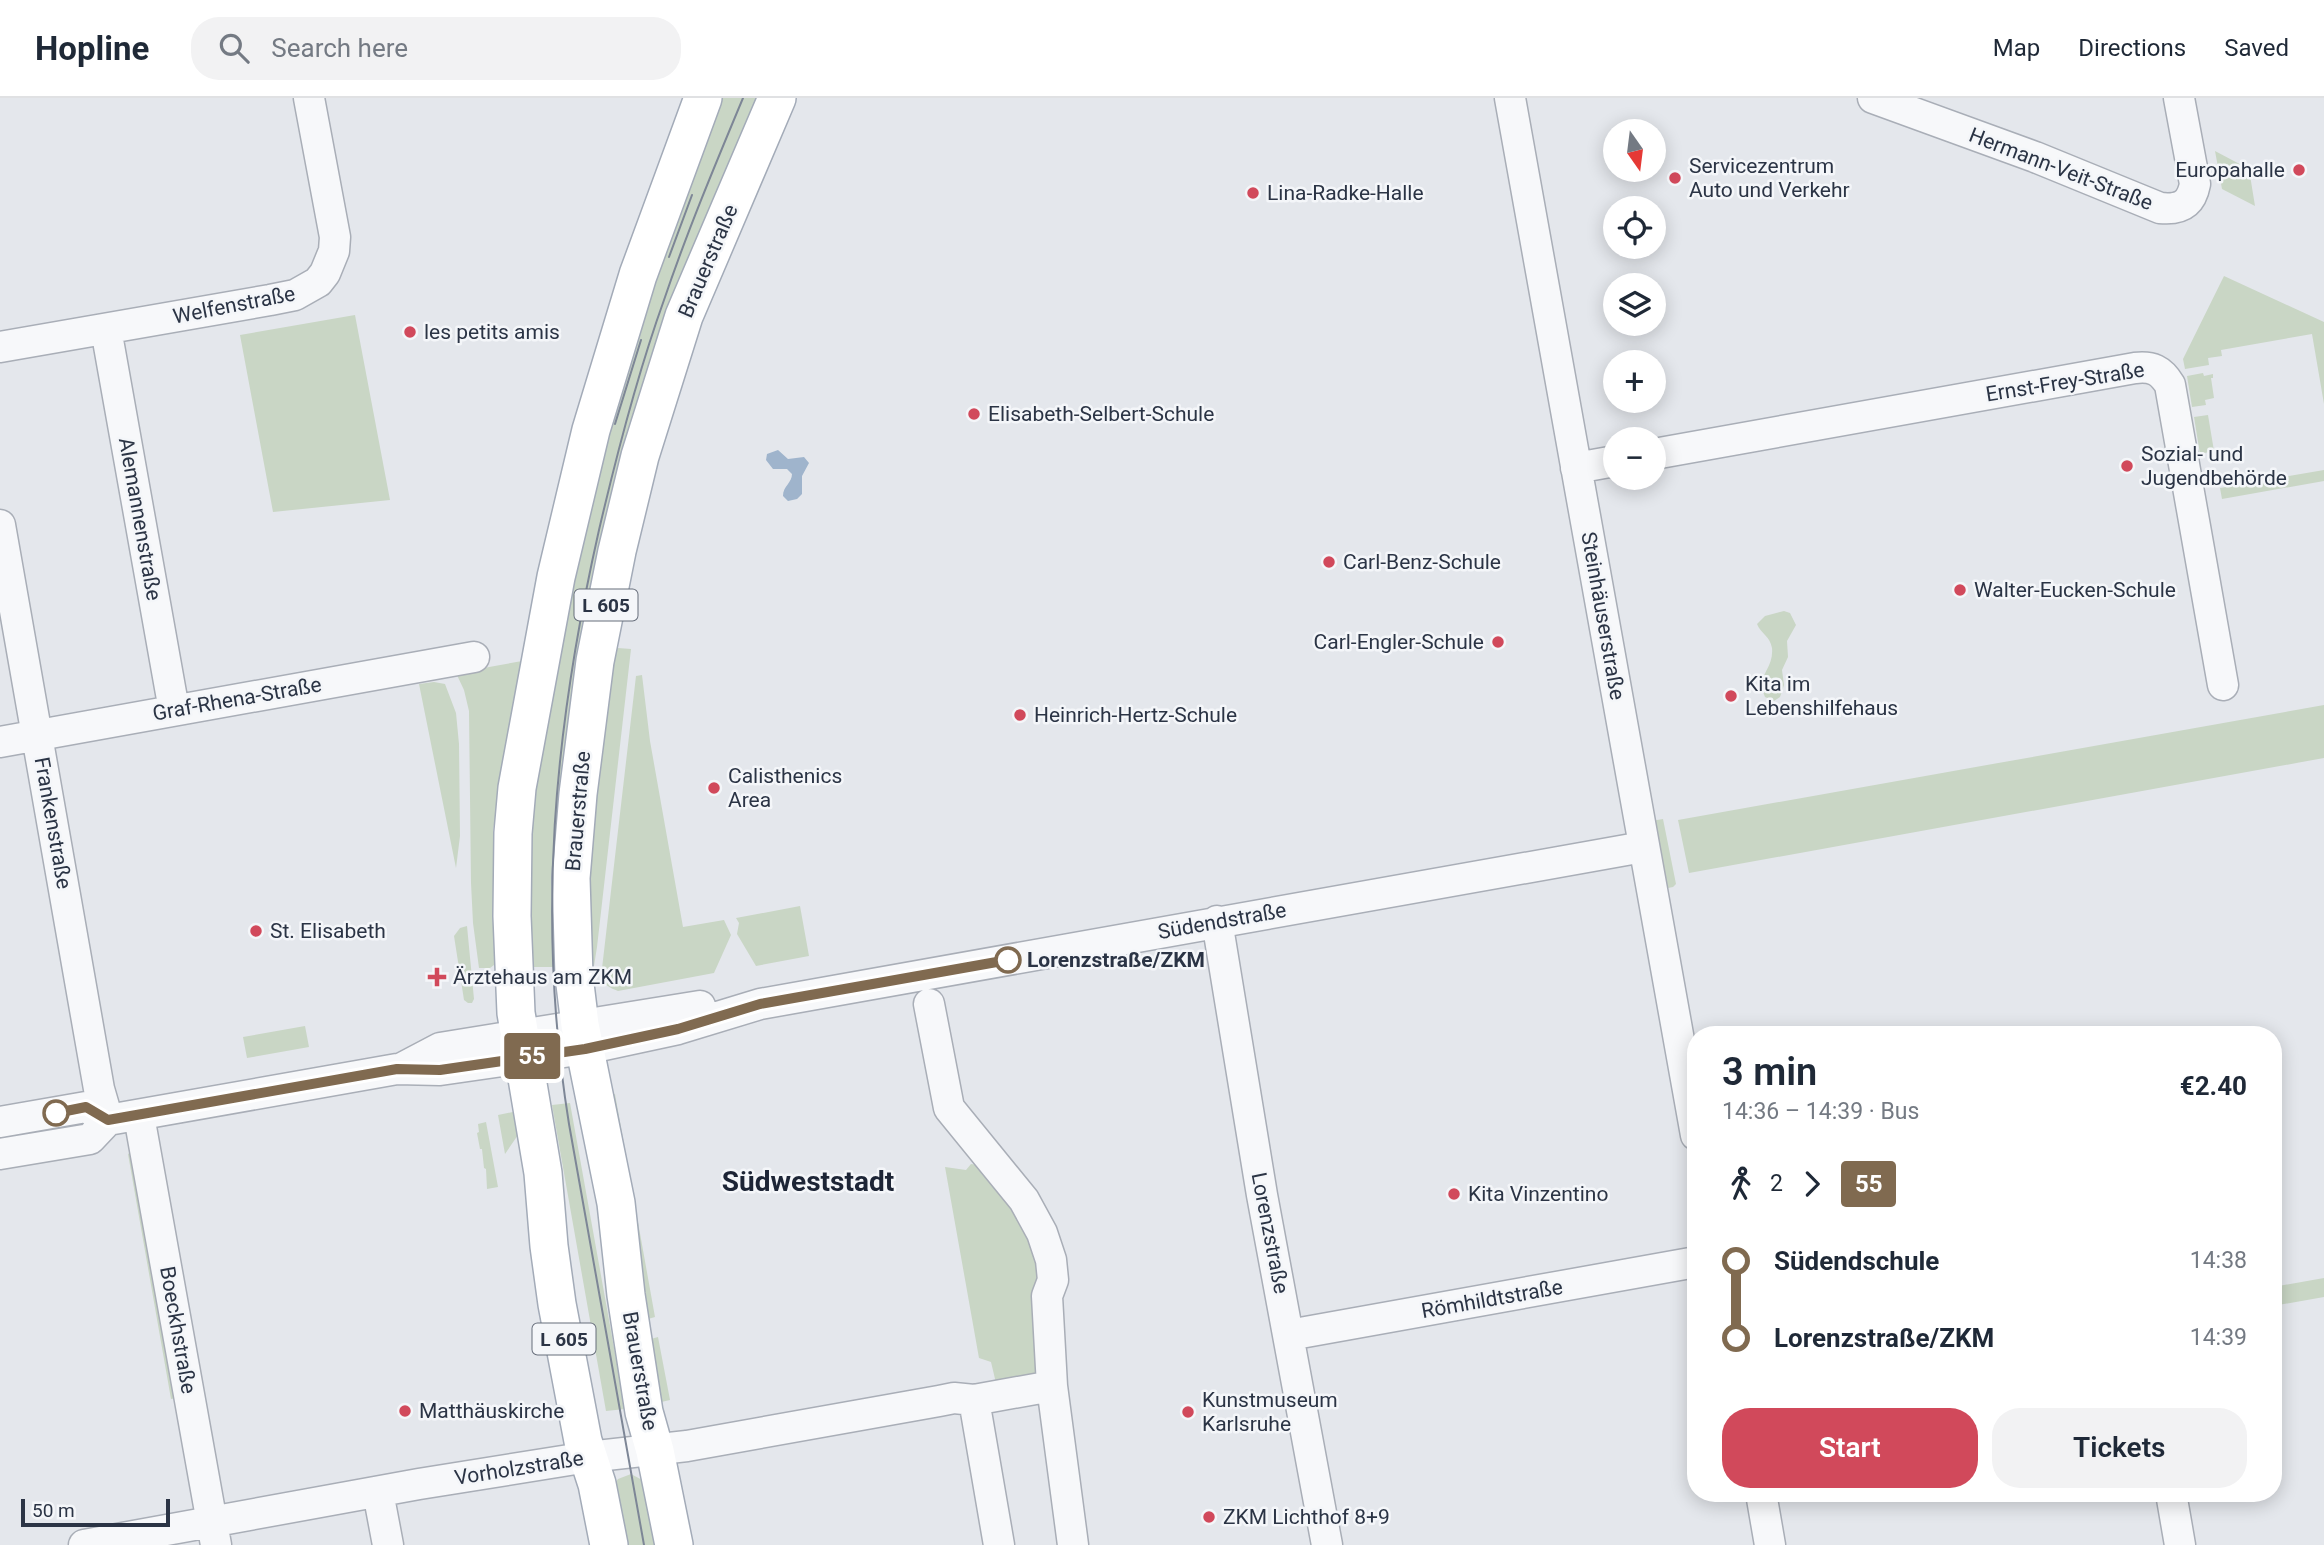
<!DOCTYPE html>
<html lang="en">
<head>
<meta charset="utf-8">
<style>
	body { margin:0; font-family:Roboto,sans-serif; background:#f2f2f3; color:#1f2937; height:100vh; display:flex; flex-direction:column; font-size:26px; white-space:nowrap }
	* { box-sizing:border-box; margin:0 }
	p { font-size:23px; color:#747a83 }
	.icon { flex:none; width:38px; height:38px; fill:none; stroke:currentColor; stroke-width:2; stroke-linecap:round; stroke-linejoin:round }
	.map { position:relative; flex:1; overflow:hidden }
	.side { position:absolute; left:1687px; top:928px; width:595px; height:476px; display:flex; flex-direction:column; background:#fff; border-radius:28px; box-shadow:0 4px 18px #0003 }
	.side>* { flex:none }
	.badge { padding:0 14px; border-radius:5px; font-size:24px; line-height:46px }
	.needle { width:46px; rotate:166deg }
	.buttons { position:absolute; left:1603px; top:21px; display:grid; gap:14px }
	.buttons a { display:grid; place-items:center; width:63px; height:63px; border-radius:50%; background:#fff; box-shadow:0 4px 18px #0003; font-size:35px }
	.scale { position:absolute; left:21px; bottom:18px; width:149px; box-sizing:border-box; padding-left:7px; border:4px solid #2b3445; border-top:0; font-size:19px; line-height:24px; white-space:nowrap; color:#2b3445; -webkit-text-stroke:5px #f4f6f9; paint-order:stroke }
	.map>.badge { position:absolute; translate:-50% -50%; box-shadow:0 0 0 4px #fff }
	.legs { display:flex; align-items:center; gap:10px; height:77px; padding:0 35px; font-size:23px }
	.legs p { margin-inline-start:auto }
	.overview { display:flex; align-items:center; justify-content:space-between; height:119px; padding:0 35px }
	h1 { font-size:38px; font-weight:600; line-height:52px }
	.action { display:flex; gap:14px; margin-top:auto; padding:14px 35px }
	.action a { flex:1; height:80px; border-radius:28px; background:#d1495b; color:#fff; font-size:28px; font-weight:600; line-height:80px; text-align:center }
	.action a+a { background:#f2f2f3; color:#1f2937 }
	ul { padding:0 35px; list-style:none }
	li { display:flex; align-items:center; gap:24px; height:77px; font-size:26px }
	li i { display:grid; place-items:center; width:10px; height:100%; margin:0 9px; background:currentColor }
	li i::after { content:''; width:18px; height:18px; margin:-9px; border:5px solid; border-radius:50%; background:#fff }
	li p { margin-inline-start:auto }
	li:first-child i { background:linear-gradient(#0000 50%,currentColor 0) }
	li:last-child i { background:linear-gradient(currentColor 50%,#0000 0) }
	header { display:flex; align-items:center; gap:42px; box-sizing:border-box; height:98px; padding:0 35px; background:#fff; border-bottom:2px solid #e0e1e3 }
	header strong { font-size:33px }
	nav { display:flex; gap:38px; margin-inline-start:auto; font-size:24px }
	.search { width:490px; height:63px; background:#f2f2f3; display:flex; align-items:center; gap:18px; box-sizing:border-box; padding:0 24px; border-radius:28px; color:#747a83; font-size:26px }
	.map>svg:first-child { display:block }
	.green { fill:#c9d6c5 }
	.water { fill:#9fb4cc }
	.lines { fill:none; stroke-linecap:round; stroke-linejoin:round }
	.minor-casing { stroke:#a9aeb7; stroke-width:33 }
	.major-casing { stroke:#a3abb8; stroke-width:40 }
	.minor { stroke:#f7f8fa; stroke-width:30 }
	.major { stroke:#fff; stroke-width:37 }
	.tram { stroke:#7d8696; stroke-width:2 }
	.line-1-casing { stroke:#fff; stroke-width:16 }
	.line-1 { stroke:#806a50; stroke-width:10 }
	.poi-dot { fill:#d1495b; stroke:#f4f6f9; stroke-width:2.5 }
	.stop-1-dot { fill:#fff; stroke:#806a50; stroke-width:3.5 }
	.labels { text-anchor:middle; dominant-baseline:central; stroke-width:5; stroke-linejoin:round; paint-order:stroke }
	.shield { fill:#f4f6f9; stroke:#676e7b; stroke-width:2 }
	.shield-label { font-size:19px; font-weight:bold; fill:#2b3445 }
	.poi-label { font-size:21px; fill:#2b3445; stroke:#f4f6f9; text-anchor:start }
	.street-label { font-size:21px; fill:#2b3445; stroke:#f4f6f9 }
	.stop-label { font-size:21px; font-weight:bold; fill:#2b3445; stroke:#f4f6f9; text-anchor:start }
	.district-label { font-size:28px; font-weight:bold; fill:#1d2536; stroke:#f4f6f9 }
</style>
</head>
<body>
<header>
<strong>Hopline</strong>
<div class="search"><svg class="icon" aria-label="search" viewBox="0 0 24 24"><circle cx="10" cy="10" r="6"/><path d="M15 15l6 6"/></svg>Search here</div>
<nav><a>Map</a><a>Directions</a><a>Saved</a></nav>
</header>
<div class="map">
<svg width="2324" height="1447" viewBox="0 0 2324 1447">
	<rect width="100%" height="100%" fill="#e4e7ec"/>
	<path class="green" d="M 713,0 L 757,0 L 662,249 L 565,869 L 530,869 L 529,767 L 534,684 L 574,440 Z
		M 2215,53 L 2249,71 L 2255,108 L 2222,91 Z
		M 2224,178 L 2324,224 L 2324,306 L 2312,236 L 2221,252 L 2222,258 L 2208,260 L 2209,267 L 2185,271 L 2183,261 Z
		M 355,217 L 390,402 L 273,414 L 240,237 Z
		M 2203,275 L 2204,278 L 2213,276 L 2213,280 L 2211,280 L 2214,300 L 2205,302 L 2206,307 L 2192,309 L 2187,278 Z
		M 2208,317 L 2214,353 L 2200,356 L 2194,319 Z
		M 2324,372 L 2324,383 L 2222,401 L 2220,390 Z
		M 1784,513 L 1790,515 L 1796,527 L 1787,543 L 1788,559 L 1782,572 L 1784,587 L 1780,599 L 1774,603 L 1765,599 C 1755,577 1774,572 1772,550 C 1770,538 1761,536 1757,526 L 1765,518 Z
		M 618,550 L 631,551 L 597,849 L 594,868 L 586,867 L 583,792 L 611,551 Z
		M 522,563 L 493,732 L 494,867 L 490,870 L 479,870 L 473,825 L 471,785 L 469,613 L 464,592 L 456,575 Z
		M 642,577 L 650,643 L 683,829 L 724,822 L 731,837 L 714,875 L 618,893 C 610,890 604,887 601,879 L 636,578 Z
		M 434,584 L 445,586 L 456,615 L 459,646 L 460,738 L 456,770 L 419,586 Z
		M 2324,607 L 2324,660 L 1689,775 L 1678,722 Z
		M 1663,721 L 1676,786 L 1673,789 L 1663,791 L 1651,723 Z
		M 800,808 L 809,858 L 756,868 L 737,836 L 739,825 L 736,820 Z
		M 467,828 L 474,901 L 472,905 L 468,905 L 464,902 L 454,838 L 460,830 Z
		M 305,928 L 309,949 L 247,960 L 243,939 Z
		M 615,996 L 655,1219 L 648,1221 L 607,998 Z
		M 570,1005 L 625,1311 L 606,1313 L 552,1007 Z
		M 523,1012 L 518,1037 L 505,1056 L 498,1017 Z
		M 486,1024 L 498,1089 L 487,1091 L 486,1071 L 484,1070 L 482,1051 L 480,1051 L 477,1035 L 479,1034 L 478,1026 Z
		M 132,1053 L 178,1300 L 171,1301 L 128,1056 Z
		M 971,1066 L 984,1068 L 1023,1116 L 1040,1175 L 1035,1278 L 996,1285 L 991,1264 L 979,1260 L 945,1069 L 966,1072 Z
		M 2324,1180 L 2324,1199 L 2273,1208 L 2273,1189 Z
		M 658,1239 L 670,1302 L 657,1305 L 653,1290 L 658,1281 L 651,1241 Z
		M 631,1376 L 644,1383 L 660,1447 L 619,1447 L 613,1388 L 618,1381 Z"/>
	<path class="water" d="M 778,352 L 788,361 L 804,359 L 809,365 L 802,378 L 802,396 L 797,401 L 788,403 L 783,398 C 783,388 792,385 792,376 L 787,371 L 773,371 L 766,362 L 767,356 Z"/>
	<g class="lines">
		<g class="minor-casing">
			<path id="minor" d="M 1510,0 L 1696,1037
				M 1873,0 L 2035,59 L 2160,110 C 2180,112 2191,107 2195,86 L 2179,0
				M 106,231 L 174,612
				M 0,249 L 270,202 L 295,197 L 318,184 L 325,175 L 334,153 L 335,139 L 309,0
				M 1654,356 L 2135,270 C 2152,268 2161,272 2170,287 L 2223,587
				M 1576,370 L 1615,363
				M 0,427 L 99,991 L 108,1022
				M 0,644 L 474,559
				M 1217,823 L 1262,1097 L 1327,1447
				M 929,906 L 949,1010 L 1024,1102 L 1042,1135 L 1051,1162 L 1053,1182 L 1047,1198 L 1052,1288 L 1073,1447
				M 402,970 L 440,950 L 700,908
				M 139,1018 L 216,1447
				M 0,1024 L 86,1009 L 108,1022
				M 0,1056 L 90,1041 L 108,1022 L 397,971 L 440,972 L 585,951 L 678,931 L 760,906 L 1643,749
				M 1289,1237 L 1696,1164
				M 974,1302 L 999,1447
				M 378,1394 L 388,1447
				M 1761,1395 L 1770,1447
				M 2171,1395 L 2180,1447
				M 84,1447 L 419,1386 L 588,1359 L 687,1348 L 939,1303 L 954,1300 L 974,1302 L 1052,1288"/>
		</g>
		<g class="major-casing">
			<path id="major" d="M 609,1447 L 597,1386 L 583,1343 L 557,1206 L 549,1148 L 543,1075 L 516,915 L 512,818 L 513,735 L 517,690 L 556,479 L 591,332 L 638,177 L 703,0
				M 674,1447 L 655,1353 L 644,1314 L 626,1197 L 616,1105 L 580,927 L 574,878 L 571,780 L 578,696 L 595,563 L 617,453 L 640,358 L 684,218 L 777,0"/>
		</g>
		<use href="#minor" class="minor"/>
		<use href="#major" class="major"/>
		<path class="tram" d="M 669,159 L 692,97
			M 615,326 L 641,242
			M 644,1447 L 569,1026 C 536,822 554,631 599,432 C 617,355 637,277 664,202 C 687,134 715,67 743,0"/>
	</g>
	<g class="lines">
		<g class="line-1-casing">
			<path id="line-1" d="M 56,1015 L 86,1009 L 108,1022 L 397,971 L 440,972 L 585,951 L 678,931 L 760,906 L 1008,862"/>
		</g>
		<use href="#line-1" class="line-1"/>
	</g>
	<g class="poi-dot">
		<circle cx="2299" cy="72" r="7"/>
		<circle cx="1675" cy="80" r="7"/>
		<circle cx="1253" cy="95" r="7"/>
		<circle cx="410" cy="234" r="7"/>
		<circle cx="974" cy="316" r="7"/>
		<circle cx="2127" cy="368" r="7"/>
		<circle cx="1329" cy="464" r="7"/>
		<circle cx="1960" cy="492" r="7"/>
		<circle cx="1498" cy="544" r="7"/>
		<circle cx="1731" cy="598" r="7"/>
		<circle cx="1020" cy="617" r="7"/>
		<circle cx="714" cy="690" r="7"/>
		<circle cx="256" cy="833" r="7"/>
		<path d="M433.5 868.5h7v7h7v7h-7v7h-7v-7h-7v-7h7z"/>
		<circle cx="1454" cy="1096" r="7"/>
		<circle cx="405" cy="1313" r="7"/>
		<circle cx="1188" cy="1314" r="7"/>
		<circle cx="1209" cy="1419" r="7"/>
	</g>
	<g class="stop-1-dot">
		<circle cx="1008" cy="862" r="12"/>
		<circle cx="56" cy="1015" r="12"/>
	</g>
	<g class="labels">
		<g class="shield">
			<rect x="574.5" y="491.5" width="63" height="31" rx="5"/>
			<rect x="532.5" y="1225.5" width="63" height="31" rx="5"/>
		</g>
		<g class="shield-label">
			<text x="606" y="507">L 605</text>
			<text x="564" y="1241">L 605</text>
		</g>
		<g class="poi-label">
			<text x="1689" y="68">Servicezentrum<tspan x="1689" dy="24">Auto und Verkehr</tspan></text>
			<text x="2285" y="72" text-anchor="end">Europahalle</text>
			<text x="1267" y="95">Lina-Radke-Halle</text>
			<text x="424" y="234">les petits amis</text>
			<text x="988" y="316">Elisabeth-Selbert-Schule</text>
			<text x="2141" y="356">Sozial- und<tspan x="2141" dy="24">Jugendbehörde</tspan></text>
			<text x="1343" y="464">Carl-Benz-Schule</text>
			<text x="1974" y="492">Walter-Eucken-Schule</text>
			<text x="1484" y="544" text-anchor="end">Carl-Engler-Schule</text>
			<text x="1745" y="586">Kita im<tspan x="1745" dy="24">Lebenshilfehaus</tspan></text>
			<text x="1034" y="617">Heinrich-Hertz-Schule</text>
			<text x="728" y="678">Calisthenics<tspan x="728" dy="24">Area</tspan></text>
			<text x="270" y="833">St. Elisabeth</text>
			<text x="453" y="879">Ärztehaus am ZKM</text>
			<text x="1468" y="1096">Kita Vinzentino</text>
			<text x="1202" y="1302">Kunstmuseum<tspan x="1202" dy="24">Karlsruhe</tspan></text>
			<text x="419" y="1313">Matthäuskirche</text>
			<text x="1223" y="1419">ZKM Lichthof 8+9</text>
		</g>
		<g class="street-label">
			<text transform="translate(2061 71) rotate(21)">Hermann-Veit-Straße</text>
			<text transform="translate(708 163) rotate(-67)">Brauerstraße</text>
			<text transform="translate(234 207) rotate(-11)">Welfenstraße</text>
			<text transform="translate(2065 284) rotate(-9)">Ernst-Frey-Straße</text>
			<text transform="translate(140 421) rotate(80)">Alemannenstraße</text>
			<text transform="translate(1603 518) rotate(80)">Steinhäuserstraße</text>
			<text transform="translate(237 601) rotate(-10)">Graf-Rhena-Straße</text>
			<text transform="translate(578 713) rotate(-85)">Brauerstraße</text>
			<text transform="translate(53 725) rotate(80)">Frankenstraße</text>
			<text transform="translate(1222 823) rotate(-10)">Südendstraße</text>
			<text transform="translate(1270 1135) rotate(79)">Lorenzstraße</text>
			<text transform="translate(1492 1201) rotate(-10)">Römhildtstraße</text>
			<text transform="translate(178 1232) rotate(80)">Boeckhstraße</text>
			<text transform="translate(640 1273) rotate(80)">Brauerstraße</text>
			<text transform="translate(519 1370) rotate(-9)">Vorholzstraße</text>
		</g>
		<g class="stop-label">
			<text x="1027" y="862">Lorenzstraße/ZKM</text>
		</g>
		<g class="district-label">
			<text x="808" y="1083">Südweststadt</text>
		</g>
	</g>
</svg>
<div class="buttons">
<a><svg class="needle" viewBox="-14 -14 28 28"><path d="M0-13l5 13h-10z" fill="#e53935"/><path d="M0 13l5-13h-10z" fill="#747a83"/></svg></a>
<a><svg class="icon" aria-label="locate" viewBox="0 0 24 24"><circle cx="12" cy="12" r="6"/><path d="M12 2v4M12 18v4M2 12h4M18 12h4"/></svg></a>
<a><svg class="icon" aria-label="layers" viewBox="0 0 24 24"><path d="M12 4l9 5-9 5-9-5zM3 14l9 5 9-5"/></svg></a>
<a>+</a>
<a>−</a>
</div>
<div class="scale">50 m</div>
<b class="badge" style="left:532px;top:958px;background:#806a50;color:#fff">55</b>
<section class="side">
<div class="overview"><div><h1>3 min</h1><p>14:36 – 14:39 · Bus</p></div><b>€2.40</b></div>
<div class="legs"><svg class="icon" aria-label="walk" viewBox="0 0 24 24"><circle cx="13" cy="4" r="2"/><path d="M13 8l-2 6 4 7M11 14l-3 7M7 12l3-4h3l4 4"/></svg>2<svg class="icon" aria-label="forward" viewBox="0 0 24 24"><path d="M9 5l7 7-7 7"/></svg><b class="badge" style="background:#806a50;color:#fff">55</b></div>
<ul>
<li><i style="color:#806a50"></i><b>Südendschule</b><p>14:38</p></li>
<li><i style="color:#806a50"></i><b>Lorenzstraße/ZKM</b><p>14:39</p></li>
</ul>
<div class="action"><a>Start</a><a>Tickets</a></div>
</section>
</div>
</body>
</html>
